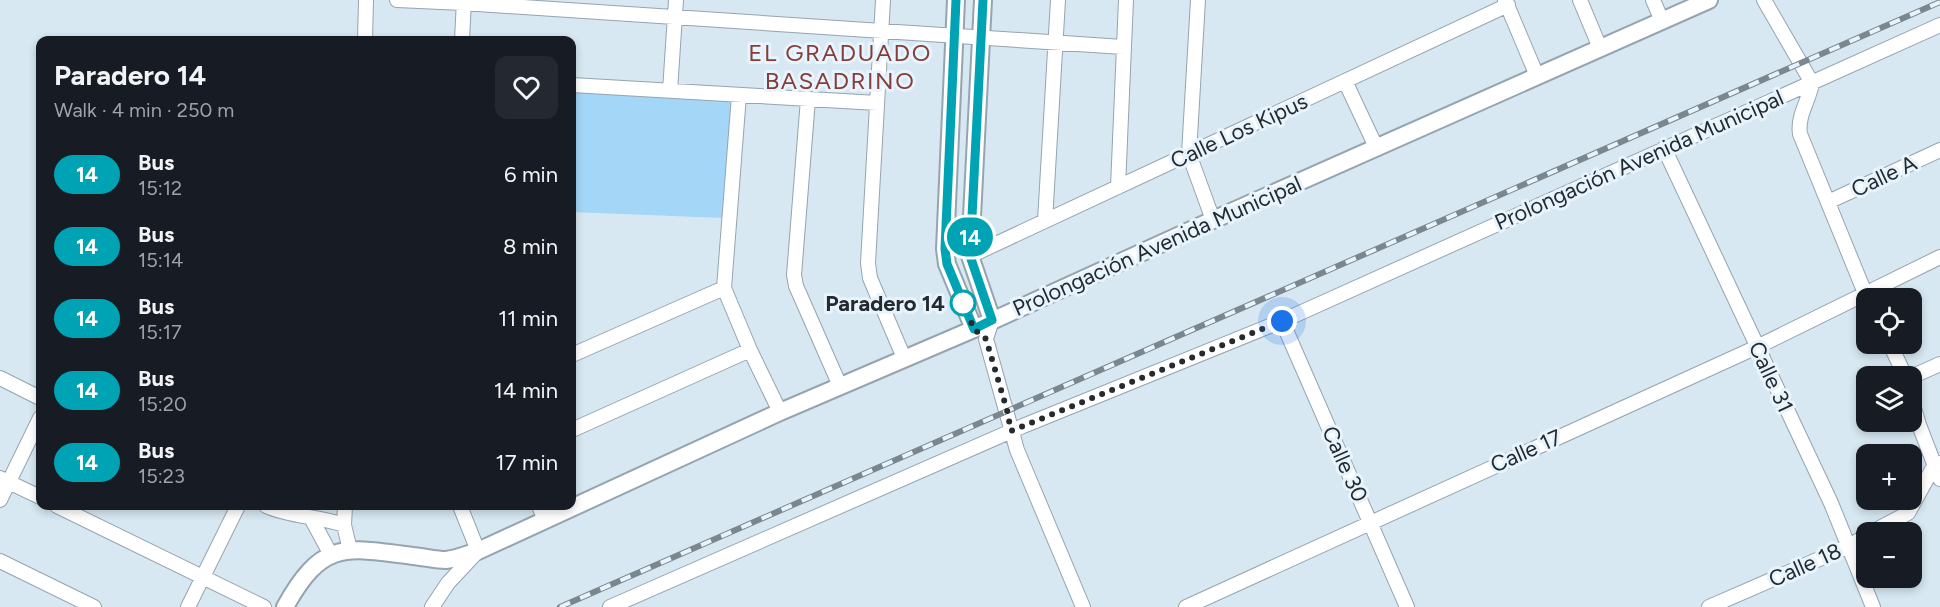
<!DOCTYPE html>
<html lang="en">
<head>
<meta charset="utf-8">
<style>
	body { margin:0; font-family:Figtree,sans-serif; background:#242831; color:#f1f3f6; height:100vh; display:flex; flex-direction:column; font-size:22px; white-space:nowrap }
	* { box-sizing:border-box; margin:0 }
	p { font-size:20px; color:#9ea1a6 }
	.icon { flex:none; width:33px; height:33px; fill:none; stroke:currentColor; stroke-width:2; stroke-linecap:round; stroke-linejoin:round }
	.map { position:relative; flex:1; overflow:hidden }
	.sheet { position:absolute; left:36px; top:36px; width:540px; height:474px; display:flex; flex-direction:column; background:#171b24; border-radius:12px; box-shadow:0 3px 9px #0003 }
	.sheet>* { flex:none }
	.badge { padding:0 12px; border-radius:20px; font-size:21px; line-height:39px }
	.buttons { position:absolute; left:1856px; top:288px; display:grid; gap:12px }
	.buttons a { display:grid; place-items:center; width:66px; height:66px; border-radius:12px; background:#171b24; box-shadow:0 3px 9px #0003; font-size:30px }
	.you { position:absolute; width:30px; height:30px; margin:-15px; border:4px solid #fff; border-radius:50%; background:#1a73e8; box-shadow:0 0 0 9px #1a73e833 }
	.map>.badge { position:absolute; translate:-50% -50%; box-shadow:0 0 0 3px #fff }
	.round { display:grid; place-items:center; flex:none; width:63px; height:63px; border-radius:12px; background:#242831 }
	.summary { display:flex; align-items:center; justify-content:space-between; height:102px; padding:0 18px }
	h1 { font-size:28px; font-weight:700; line-height:45px }
	ul { padding:0; list-style:none }
	li { display:flex; align-items:center; gap:18px; height:72px; padding:0 18px }
	li div { flex:1 }
	li b { display:block; font-size:22px }
	li em { font-style:normal }
	li .badge { min-width:66px; font-weight:700; text-align:center }
	.map>svg:first-child { display:block }
	.green { fill:#a3d6f7 }
	.lines { fill:none; stroke-linecap:round; stroke-linejoin:round }
	.minor-casing { stroke:#95a4af; stroke-width:16 }
	.major-casing { stroke:#95a4af; stroke-width:20 }
	.minor { stroke:#fff; stroke-width:14 }
	.major { stroke:#fff; stroke-width:16 }
	.rail-casing { stroke:#7b878e; stroke-width:6 }
	.rail { stroke:#e7f4fd; stroke-width:4; stroke-dasharray:11; stroke-linecap:butt }
	.line-casing { stroke:#fff; stroke-width:14 }
	.line { stroke:#00a3b4; stroke-width:9 }
	.walk { stroke:#242a2e; stroke-width:6; stroke-dasharray:0 10.8 }
	.stop-dot { fill:#fff; stroke:#00a3b4; stroke-width:3 }
	.labels { text-anchor:middle; dominant-baseline:central; stroke-width:6; stroke-linejoin:round; paint-order:stroke }
	.street-label { font-size:22px; fill:#242a2e; stroke:#e7f4fd }
	.stop-label { font-size:22px; font-weight:bold; fill:#242a2e; stroke:#e7f4fd; text-anchor:end }
	.neighbourhood-label { font-size:24px; letter-spacing:1.5px; fill:#843d37; stroke:#e7f4fd }
</style>
</head>
<body>
<div class="map">
<svg width="1940" height="607" viewBox="0 0 1940 607">
	<rect width="100%" height="100%" fill="#d7e8f2"/>
	<path class="green" d="M 572,91 L 733,101 L 723,218 L 572,212 Z"/>
	<g class="lines">
		<g class="minor-casing">
			<path id="minor" d="M 397,0 L 463,3 L 1123,47
				M 883,0 L 868,263 L 870,278 L 904,358
				M 1198,0 L 1189,154 L 1213,220
				M 1505,0 L 1537,76
				M 1580,0 L 1600,48
				M 1653,0 L 1662,21
				M 1764,0 L 1812,83 C 1809,101 1797,116 1800,134 L 1867,298
				M 365,40 L 366,0
				M 462,40 L 464,0
				M 1345,81 L 1376,147
				M 572,85 L 877,103
				M 670,91 L 676,0
				M 739,95 L 724,288 L 750,350 L 780,412
				M 808,99 L 794,275 L 796,286 L 840,386
				M 1664,148 L 1831,503 L 1873,607
				M 1118,187 L 1126,0
				M 1828,202 L 1940,150
				M 1045,221 L 1058,0
				M 970,256 L 1508,5
				M 992,320 L 986,339 L 1017,450 L 1083,607
				M 1282,321 L 1407,607
				M 1890,344 L 1905,376
				M 572,355 L 724,288
				M 1911,377 L 1940,364
				M 0,378 L 40,398
				M 1911,398 L 1919,425 L 1940,479
				M 572,430 L 750,350
				M 0,478 L 40,497
				M 0,500 L 40,418
				M 57,506 L 264,607
				M 266,506 C 290,517 319,516 344,525
				M 345,506 L 344,525 L 350,550
				M 539,506 L 545,520
				M 311,518 L 331,555
				M 1872,532 L 1908,513 L 1934,466 L 1940,463
				M 0,561 L 94,607
				M 188,607 L 238,506
				M 432,607 L 448,583 L 478,551 L 460,506
				M 610,607 L 1023,426 L 1282,321 L 1940,25
				M 1186,607 L 1757,347 L 1940,257
				M 1709,607 L 1849,546 L 1866,536"/>
		</g>
		<g class="major-casing">
			<path id="major" d="M 956,0 L 945,249 L 947,264 L 974,329
				M 983,0 L 970,256 L 992,320
				M 285,607 C 322,540 345,547 413,556 C 424,557 436,560 446,560 C 456,559 468,554 478,551 L 780,412 L 974,329 L 1213,220 L 1709,0"/>
		</g>
		<use href="#minor" class="minor"/>
		<use href="#major" class="major"/>
		<g class="rail-casing">
			<path id="rail" d="M 560,607 L 1940,2"/>
		</g>
		<use href="#rail" class="rail"/>
	</g>
	<g class="lines">
		<g class="line-casing">
			<path id="line" d="M 956,0 L 945,249 L 947,264 L 974,329 L 992,320 L 970,256 L 983,0"/>
		</g>
		<use href="#line" class="line"/>
		<path class="walk" d="M 963,303 L 974,329 L 986,339 L 1007,410 L 1011,431 L 1282,321"/>
	</g>
	<circle class="stop-dot" cx="963" cy="303" r="12"/>
	<g class="labels">
		<g class="street-label">
			<text transform="translate(1239 131) rotate(-25)">Calle Los Kipus</text>
			<text transform="translate(1639 160) rotate(-24)">Prolongación Avenida Municipal</text>
			<text transform="translate(1884 176) rotate(-25)">Calle A</text>
			<text transform="translate(1157 246) rotate(-24)">Prolongación Avenida Municipal</text>
			<text transform="translate(1771 377) rotate(65)">Calle 31</text>
			<text transform="translate(1526 451) rotate(-24)">Calle 17</text>
			<text transform="translate(1345 464) rotate(66)">Calle 30</text>
			<text transform="translate(1805 565) rotate(-24)">Calle 18</text>
		</g>
		<g class="stop-label">
			<text x="945" y="303">Paradero 14</text>
		</g>
		<g class="neighbourhood-label">
			<text x="840" y="52">EL GRADUADO<tspan x="840" dy="28">BASADRINO</tspan></text>
		</g>
	</g>
</svg>
<div class="buttons">
<a><svg class="icon" aria-label="locate" viewBox="0 0 24 24"><circle cx="12" cy="12" r="6"/><path d="M12 2v4M12 18v4M2 12h4M18 12h4"/></svg></a>
<a><svg class="icon" aria-label="layers" viewBox="0 0 24 24"><path d="M12 4l9 5-9 5-9-5zM3 14l9 5 9-5"/></svg></a>
<a>+</a>
<a>−</a>
</div>
<div class="you" style="left:1282px;top:321px"></div>
<b class="badge" style="left:970px;top:237px;background:#00a3b4;color:#fff">14</b>
<section class="sheet">
<div class="summary"><div><h1>Paradero 14</h1><p>Walk · 4 min · 250 m</p></div><a class="round"><svg class="icon" aria-label="heart" viewBox="0 0 24 24"><path d="M12 20l-8-8c-3-5 5-10 8-4 3-6 11-1 8 4z"/></svg></a></div>
<ul>
<li><span class="badge" style="background:#00a3b4;color:#fff">14</span><div><b>Bus</b><p>15:12</p></div><em>6 min</em></li>
<li><span class="badge" style="background:#00a3b4;color:#fff">14</span><div><b>Bus</b><p>15:14</p></div><em>8 min</em></li>
<li><span class="badge" style="background:#00a3b4;color:#fff">14</span><div><b>Bus</b><p>15:17</p></div><em>11 min</em></li>
<li><span class="badge" style="background:#00a3b4;color:#fff">14</span><div><b>Bus</b><p>15:20</p></div><em>14 min</em></li>
<li><span class="badge" style="background:#00a3b4;color:#fff">14</span><div><b>Bus</b><p>15:23</p></div><em>17 min</em></li>
</ul>
</section>
</div>
</body>
</html>
